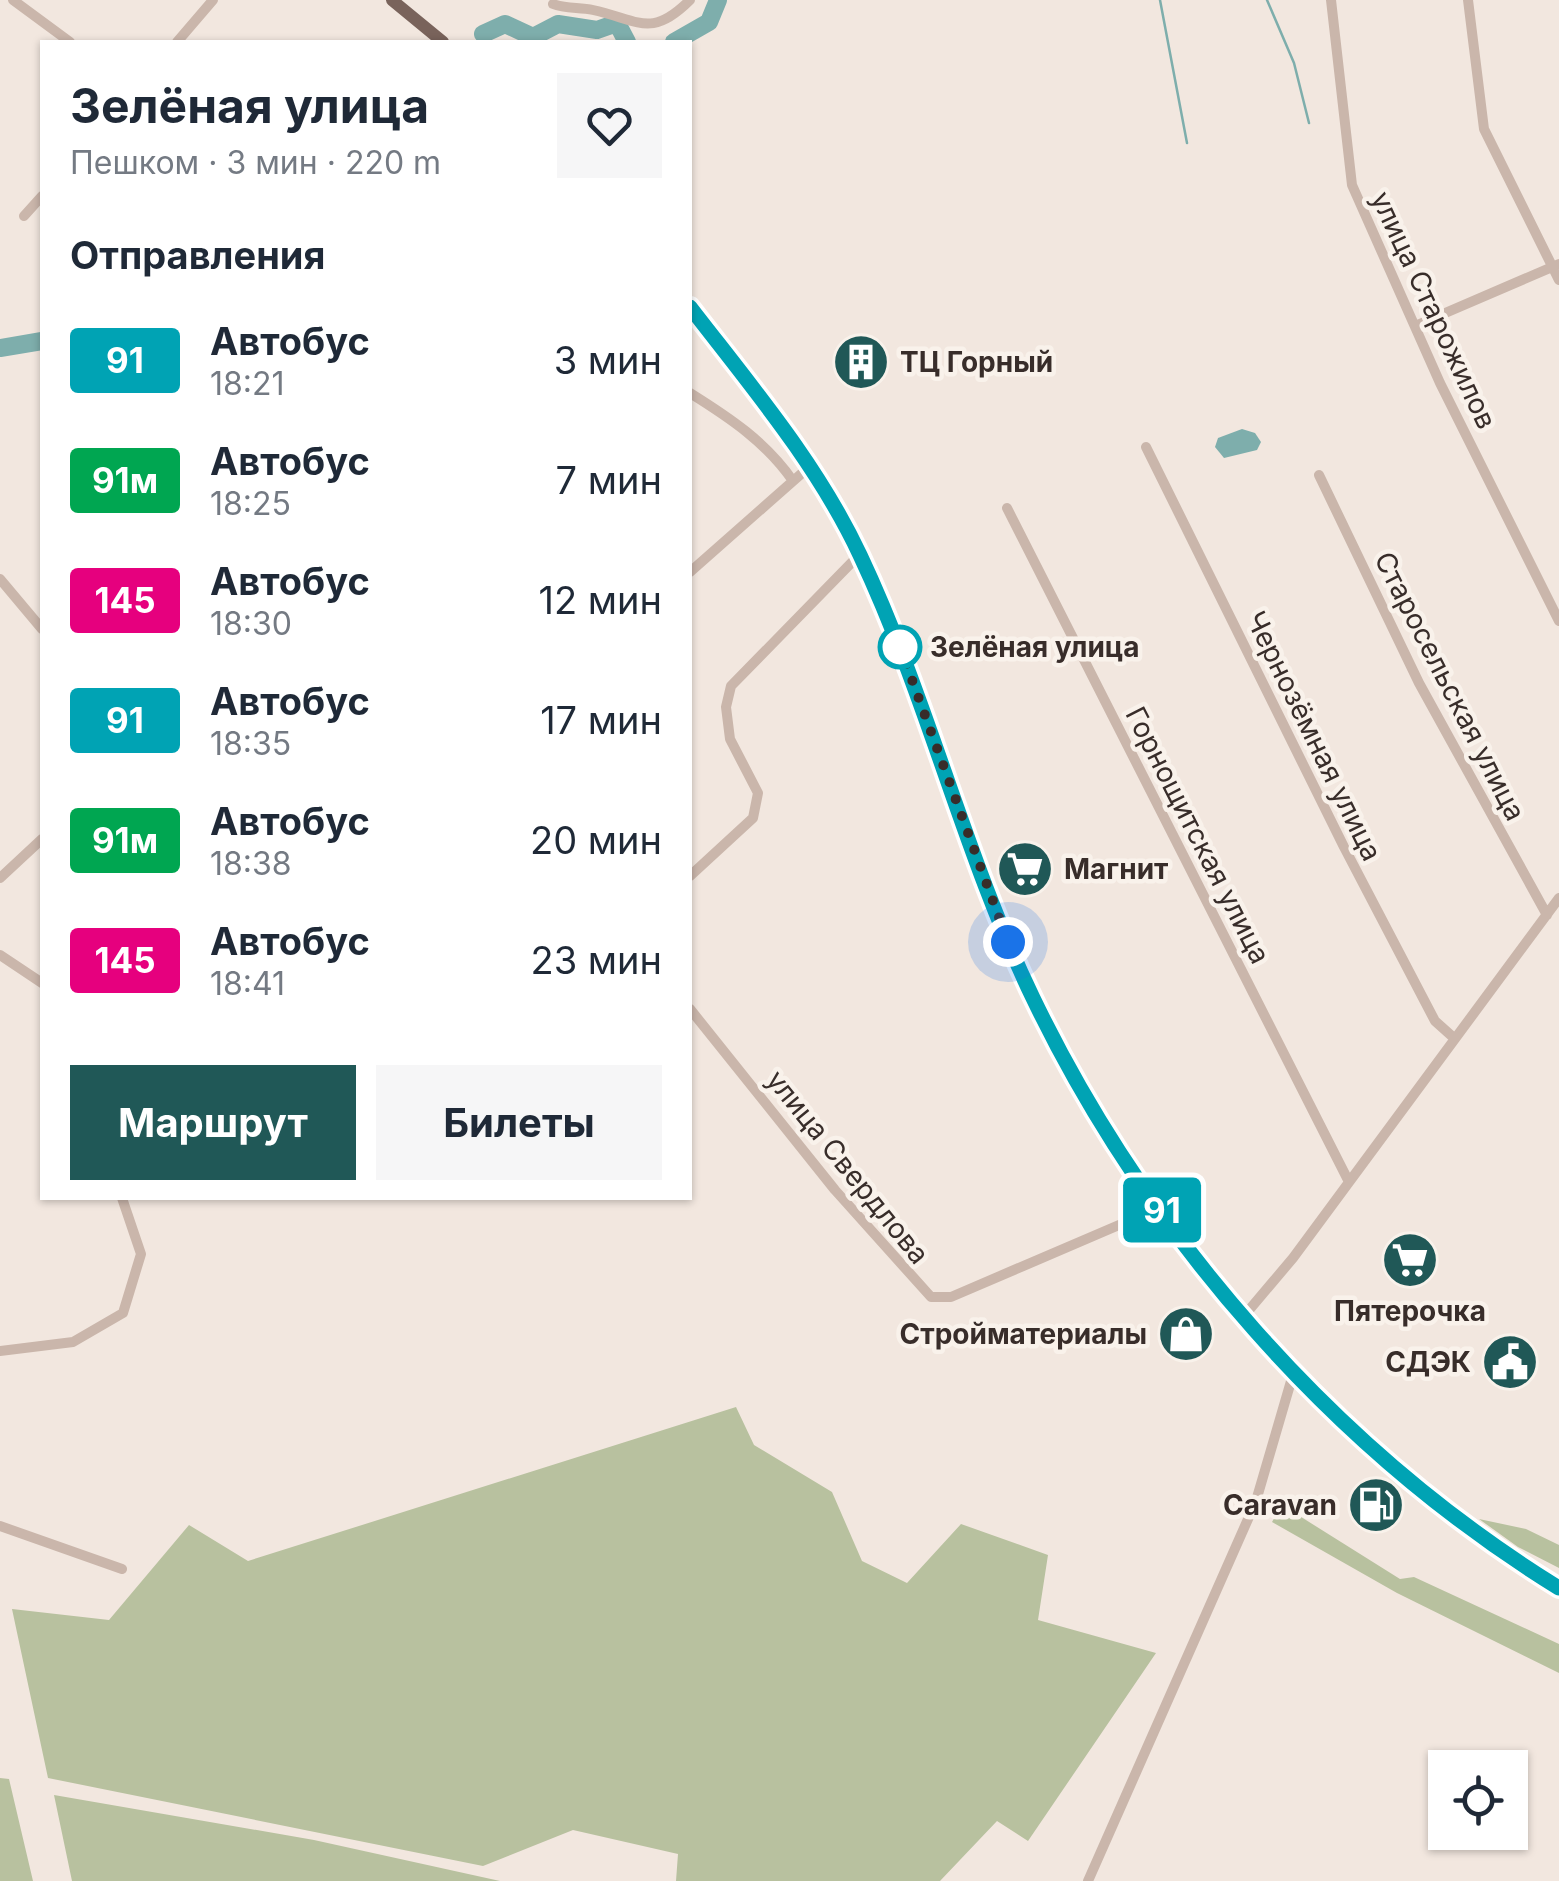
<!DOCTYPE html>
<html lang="ru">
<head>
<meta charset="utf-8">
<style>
	body { margin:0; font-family:Inter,sans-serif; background:#f6f6f7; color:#1f2937; height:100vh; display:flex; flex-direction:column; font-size:38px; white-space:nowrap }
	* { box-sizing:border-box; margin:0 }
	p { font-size:32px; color:#747a83 }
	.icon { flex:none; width:55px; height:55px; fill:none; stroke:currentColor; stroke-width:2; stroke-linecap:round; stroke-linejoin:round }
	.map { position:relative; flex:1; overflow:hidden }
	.drawer { position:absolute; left:40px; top:40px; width:652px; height:1160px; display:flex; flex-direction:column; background:#fff; border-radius:0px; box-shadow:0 2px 8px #0004 }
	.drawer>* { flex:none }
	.badge { padding:0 20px; border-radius:8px; font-size:35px; line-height:65px }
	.fabs { position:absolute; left:1428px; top:1750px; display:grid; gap:20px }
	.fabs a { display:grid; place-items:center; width:100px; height:100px; border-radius:0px; background:#fff; box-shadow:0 2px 8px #0004; font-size:50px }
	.you { position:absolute; width:50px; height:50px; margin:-25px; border:8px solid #fff; border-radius:50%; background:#1a73e8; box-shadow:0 0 0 15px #1a73e833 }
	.map>.badge { position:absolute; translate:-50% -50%; box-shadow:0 0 0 5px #fff }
	h2 { padding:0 30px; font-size:38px; line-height:90px }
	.round { display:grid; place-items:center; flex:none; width:105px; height:105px; border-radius:0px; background:#f6f6f7 }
	.head { display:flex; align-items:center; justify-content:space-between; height:170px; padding:0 30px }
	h1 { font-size:48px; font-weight:700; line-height:75px }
	.primary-button { display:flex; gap:20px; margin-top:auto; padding:20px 30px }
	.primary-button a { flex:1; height:115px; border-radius:0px; background:#205857; color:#fff; font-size:40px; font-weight:700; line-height:115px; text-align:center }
	.primary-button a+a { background:#f6f6f7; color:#1f2937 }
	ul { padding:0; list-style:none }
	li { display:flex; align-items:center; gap:30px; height:120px; padding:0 30px }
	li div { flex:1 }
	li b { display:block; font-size:38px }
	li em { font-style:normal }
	li .badge { min-width:110px; font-weight:700; text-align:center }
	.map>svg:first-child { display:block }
	.green { fill:#b8c19f }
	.water { fill:#7eaeac }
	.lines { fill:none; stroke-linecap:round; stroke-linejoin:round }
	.stream { stroke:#7eaeac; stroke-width:2.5 }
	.river { stroke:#7eaeac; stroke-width:18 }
	.minor { stroke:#cab6ab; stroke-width:10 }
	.major { stroke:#79635b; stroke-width:12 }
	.line-casing { stroke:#fff; stroke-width:22 }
	.line { stroke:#00a3b4; stroke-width:15 }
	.walk { stroke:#382d2a; stroke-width:10; stroke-dasharray:0 18 }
	.stop-dot { fill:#fff; stroke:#00a3b4; stroke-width:5 }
	.labels { text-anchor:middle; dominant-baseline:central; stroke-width:9; stroke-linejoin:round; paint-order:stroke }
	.street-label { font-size:28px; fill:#382d2a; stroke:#f9f2eb }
	.poi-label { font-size:28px; font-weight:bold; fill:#382d2a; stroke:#f9f2eb; text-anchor:end }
	.stop-label { font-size:28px; font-weight:bold; fill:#382d2a; stroke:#f9f2eb; text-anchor:start }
</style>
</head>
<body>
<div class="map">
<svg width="1559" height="1881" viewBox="0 0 1559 1881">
	<rect width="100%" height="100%" fill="#f2e7df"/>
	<path class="green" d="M 736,1407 L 754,1445 L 832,1492 L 862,1561 L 907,1583 L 961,1524 L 1048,1555 L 1038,1620 L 1156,1653 L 1028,1841 L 997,1821 L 940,1881 L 676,1881 L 678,1854 L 573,1830 L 483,1866 L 48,1778 L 12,1609 L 109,1620 L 189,1525 L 248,1561 Z
		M 1282,1505 L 1400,1579 L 1414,1577 L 1559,1644 L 1559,1673 L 1397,1593 L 1272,1522 Z
		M 1479,1519 L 1526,1529 L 1559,1545 L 1559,1568 L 1518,1547 Z
		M 0,1778 L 9,1779 L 33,1881 L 0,1881 Z
		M 54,1795 L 314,1840 L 500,1881 L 72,1881 Z"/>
	<path class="water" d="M 1242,429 L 1255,433 L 1261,442 L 1257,450 L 1224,458 L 1215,447 L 1218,438 Z"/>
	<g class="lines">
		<path class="stream" d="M 1160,0 L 1187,143
			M 1267,0 L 1294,63 L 1309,123"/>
		<path class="river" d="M 483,34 L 505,24 L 533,37 L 558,24 L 597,30 L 617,23 L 627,42
			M 674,42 L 709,22 L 718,0
			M 0,348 L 42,341"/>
		<path class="minor" d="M 13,0 L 70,42
			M 1331,0 L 1352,185 L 1440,383 L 1559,621
			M 1468,0 L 1484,129 L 1559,280
			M 553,4 C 565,9 580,7 593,10 C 639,20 651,39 690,0
			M 177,42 L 213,0
			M 24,216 L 42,196
			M 1415,326 L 1559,264
			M 690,393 C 730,418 766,442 793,481
			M 1146,447 L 1344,847 L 1435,1021 L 1454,1038
			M 1319,475 L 1419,683 L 1547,915
			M 1007,508 L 1349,1182
			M 690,572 L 809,467
			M 0,579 L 42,629
			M 690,876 L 753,818 L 758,793 L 730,739 L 726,707 L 731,686 L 860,554
			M 0,878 L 42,839
			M 0,955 L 42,983
			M 690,1009 L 835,1190 L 931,1297 L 951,1297 L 1161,1207
			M 1244,1316 L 1293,1258 L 1559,898
			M 0,1351 L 73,1342 L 123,1313 L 141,1254 L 122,1198
			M 0,1526 L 122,1569
			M 1088,1881 L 1256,1501 L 1294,1371"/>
		<path class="major" d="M 392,0 L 443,42
			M 690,307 C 751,386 818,465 860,555 C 929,699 964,855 1033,998 C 1148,1235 1335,1450 1559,1588"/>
	</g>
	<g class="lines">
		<g class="line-casing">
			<path id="line" d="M 690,307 C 751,386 818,465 860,555 C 928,699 964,855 1033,998 C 1147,1235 1335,1450 1559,1588"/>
		</g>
		<use href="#line" class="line"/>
		<path class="walk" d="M 900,647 L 1008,942"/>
	</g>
	<defs>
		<g id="building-disc" transform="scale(2.875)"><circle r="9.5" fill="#205857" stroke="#f9f2eb"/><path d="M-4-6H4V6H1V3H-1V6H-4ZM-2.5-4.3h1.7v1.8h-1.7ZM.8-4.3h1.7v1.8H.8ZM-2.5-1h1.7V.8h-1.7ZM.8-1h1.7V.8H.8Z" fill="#fff"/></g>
		<g id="supermarket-disc" transform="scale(2.875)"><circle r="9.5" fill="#205857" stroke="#f9f2eb"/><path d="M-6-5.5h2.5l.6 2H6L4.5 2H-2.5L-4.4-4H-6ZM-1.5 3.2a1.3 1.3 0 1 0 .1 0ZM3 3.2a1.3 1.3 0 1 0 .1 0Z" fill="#fff"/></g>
		<g id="shop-disc" transform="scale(2.875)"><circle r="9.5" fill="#205857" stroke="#f9f2eb"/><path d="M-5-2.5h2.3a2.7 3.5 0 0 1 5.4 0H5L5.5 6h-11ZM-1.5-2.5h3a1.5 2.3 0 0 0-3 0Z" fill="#fff"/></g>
		<g id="civic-disc" transform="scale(2.875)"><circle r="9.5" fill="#205857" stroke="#f9f2eb"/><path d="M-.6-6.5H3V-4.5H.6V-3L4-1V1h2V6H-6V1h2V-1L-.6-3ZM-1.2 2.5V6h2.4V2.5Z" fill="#fff"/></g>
		<g id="fuel-disc" transform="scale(2.875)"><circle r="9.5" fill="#205857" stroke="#f9f2eb"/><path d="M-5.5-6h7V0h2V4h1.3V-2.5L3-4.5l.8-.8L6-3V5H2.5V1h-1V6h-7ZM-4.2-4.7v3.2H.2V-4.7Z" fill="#fff"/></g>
	</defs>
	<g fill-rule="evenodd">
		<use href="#building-disc" x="861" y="362"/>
		<use href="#supermarket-disc" x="1025" y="869"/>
		<use href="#supermarket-disc" x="1410" y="1260"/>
		<use href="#shop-disc" x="1186" y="1334"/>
		<use href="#civic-disc" x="1510" y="1362"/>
		<use href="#fuel-disc" x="1376" y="1505"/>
	</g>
	<circle class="stop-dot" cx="900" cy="647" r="20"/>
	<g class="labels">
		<g class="street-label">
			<text transform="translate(1434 310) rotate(65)">улица Старожилов</text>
			<text transform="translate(1450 686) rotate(63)">Старосельская улица</text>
			<text transform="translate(1314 736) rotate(64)">Чернозёмная улица</text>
			<text transform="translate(1198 835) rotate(63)">Горнощитская улица</text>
			<text transform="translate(848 1167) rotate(51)">улица Свердлова</text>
		</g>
		<g class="poi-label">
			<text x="900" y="362" text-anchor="start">ТЦ Горный</text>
			<text x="1064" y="869" text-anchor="start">Магнит</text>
			<text x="1410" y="1311" text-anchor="middle">Пятерочка</text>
			<text x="1147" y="1334">Стройматериалы</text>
			<text x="1471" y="1362">СДЭК</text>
			<text x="1337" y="1505">Caravan</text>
		</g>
		<g class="stop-label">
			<text x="930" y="647">Зелёная улица</text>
		</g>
	</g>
</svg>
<div class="fabs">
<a><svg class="icon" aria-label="locate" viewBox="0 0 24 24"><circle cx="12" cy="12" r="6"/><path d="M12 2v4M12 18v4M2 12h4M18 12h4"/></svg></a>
</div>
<div class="you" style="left:1008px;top:942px"></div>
<b class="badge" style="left:1162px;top:1210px;background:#00a3b4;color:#fff">91</b>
<section class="drawer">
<div class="head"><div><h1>Зелёная улица</h1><p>Пешком · 3 мин · 220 m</p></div><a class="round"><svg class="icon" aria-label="heart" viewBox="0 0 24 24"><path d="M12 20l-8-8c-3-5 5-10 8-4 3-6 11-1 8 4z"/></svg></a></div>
<h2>Отправления</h2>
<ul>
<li><span class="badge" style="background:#00a3b4;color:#fff">91</span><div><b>Автобус</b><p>18:21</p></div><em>3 мин</em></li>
<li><span class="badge" style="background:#00a651;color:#fff">91м</span><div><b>Автобус</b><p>18:25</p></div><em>7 мин</em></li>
<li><span class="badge" style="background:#e6007e;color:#fff">145</span><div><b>Автобус</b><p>18:30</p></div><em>12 мин</em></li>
<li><span class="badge" style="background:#00a3b4;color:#fff">91</span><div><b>Автобус</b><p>18:35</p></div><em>17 мин</em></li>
<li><span class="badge" style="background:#00a651;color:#fff">91м</span><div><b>Автобус</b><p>18:38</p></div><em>20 мин</em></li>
<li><span class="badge" style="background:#e6007e;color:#fff">145</span><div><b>Автобус</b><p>18:41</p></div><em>23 мин</em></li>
</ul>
<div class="primary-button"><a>Маршрут</a><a>Билеты</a></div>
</section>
</div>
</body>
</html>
